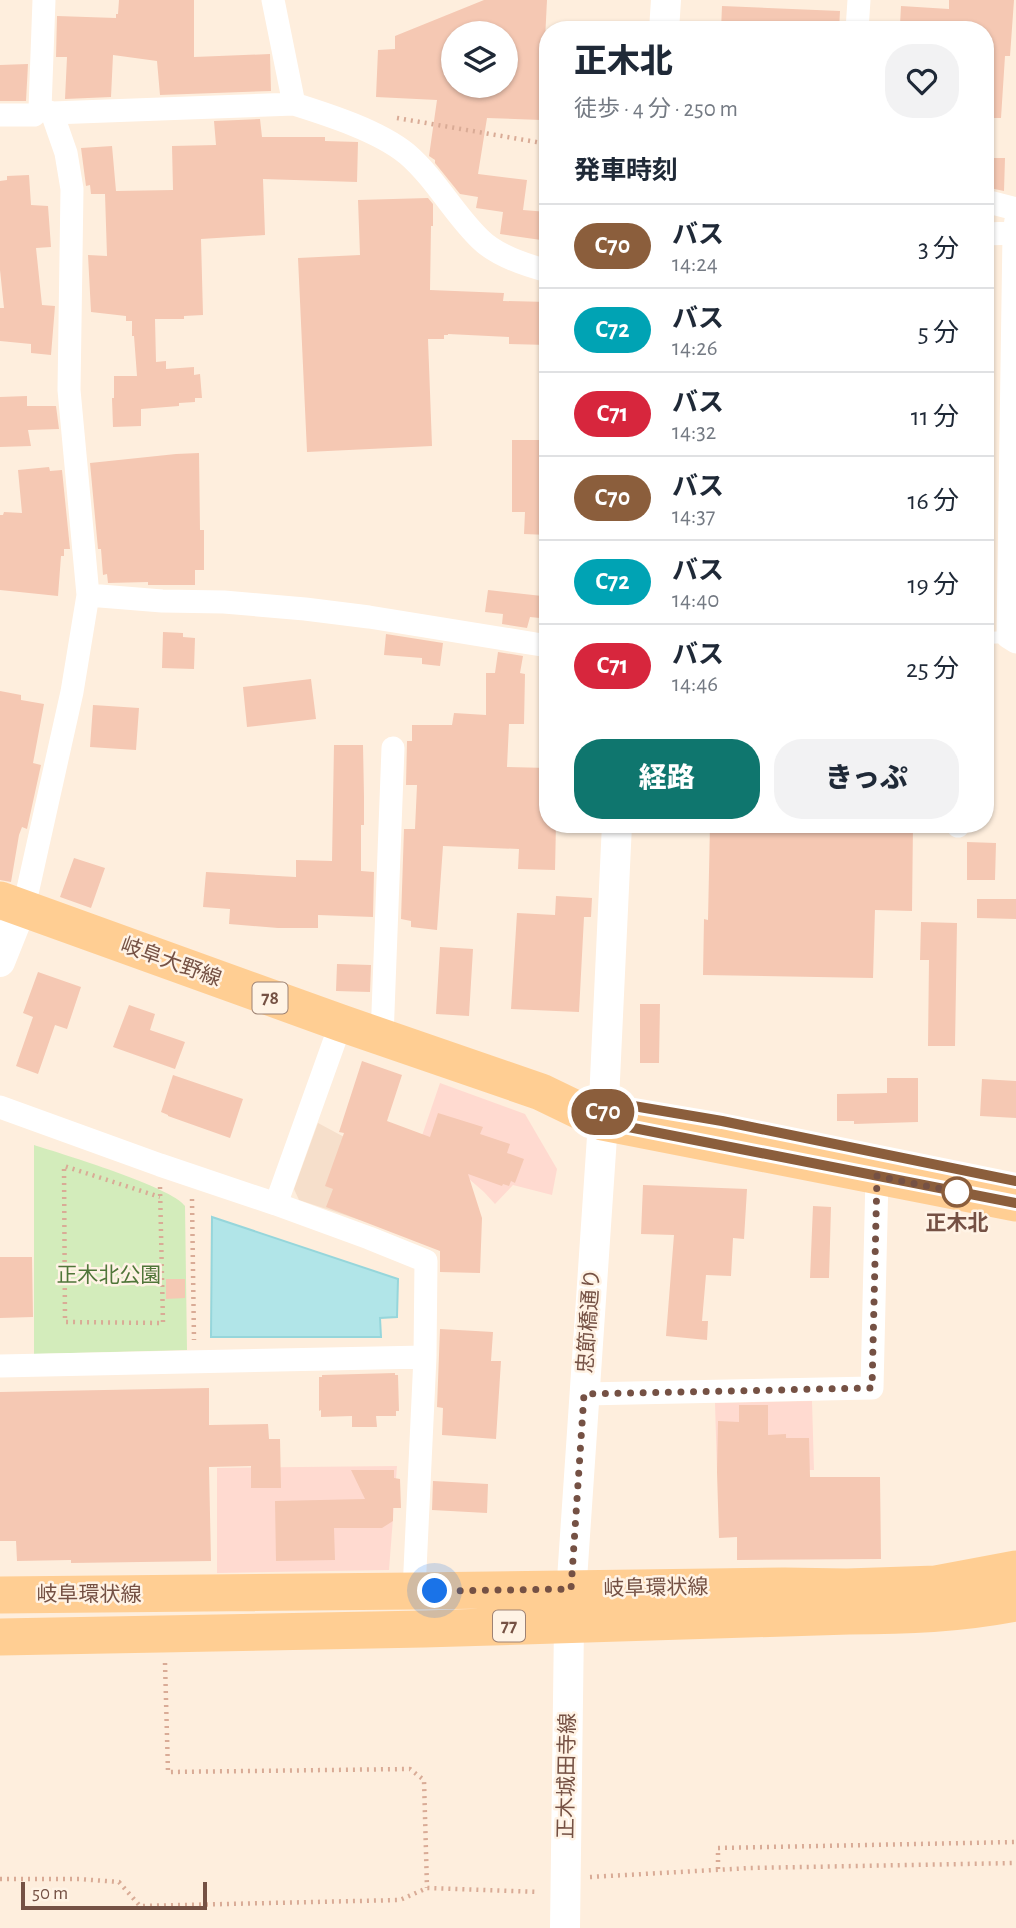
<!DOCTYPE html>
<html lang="ja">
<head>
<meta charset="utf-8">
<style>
	body { margin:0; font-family:"Alegreya Sans","Noto Sans JP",sans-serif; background:#f2f2f3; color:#1f2937; height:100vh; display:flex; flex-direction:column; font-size:26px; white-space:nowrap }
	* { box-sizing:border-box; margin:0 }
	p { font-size:23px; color:#747a83 }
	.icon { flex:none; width:38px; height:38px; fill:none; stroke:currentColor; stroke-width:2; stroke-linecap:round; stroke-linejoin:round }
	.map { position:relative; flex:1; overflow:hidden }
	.panel { position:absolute; left:539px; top:21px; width:455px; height:812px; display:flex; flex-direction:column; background:#fff; border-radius:28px; box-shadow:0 2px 5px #0004 }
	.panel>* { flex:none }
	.badge { padding:0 14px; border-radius:23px; font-size:24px; line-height:46px }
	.tools { position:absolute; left:441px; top:21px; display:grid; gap:14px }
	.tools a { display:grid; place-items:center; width:77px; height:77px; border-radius:50%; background:#fff; box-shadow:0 2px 5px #0004; font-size:35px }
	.scale { position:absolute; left:21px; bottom:18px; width:186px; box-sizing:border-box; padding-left:7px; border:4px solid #755144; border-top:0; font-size:19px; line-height:24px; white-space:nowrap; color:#755144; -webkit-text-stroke:5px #fff3e5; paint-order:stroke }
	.you { position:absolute; width:35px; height:35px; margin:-18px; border:5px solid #fff; border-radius:50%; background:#1a73e8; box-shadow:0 0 0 10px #1a73e833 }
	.map>.badge { position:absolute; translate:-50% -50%; box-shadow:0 0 0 4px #fff }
	h2 { padding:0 35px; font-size:26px; line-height:63px }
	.round { display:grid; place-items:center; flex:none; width:74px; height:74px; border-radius:28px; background:#f2f2f3 }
	.headline { display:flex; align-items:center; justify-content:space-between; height:119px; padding:0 35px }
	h1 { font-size:33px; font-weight:800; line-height:52px }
	.primary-button { display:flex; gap:14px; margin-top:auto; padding:14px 35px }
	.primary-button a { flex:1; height:80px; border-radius:28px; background:#0f766e; color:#fff; font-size:28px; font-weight:800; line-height:80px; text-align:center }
	.primary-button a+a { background:#f2f2f3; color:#1f2937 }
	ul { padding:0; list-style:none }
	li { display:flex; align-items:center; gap:21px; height:84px; padding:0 35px; border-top:2px solid #e0e1e3 }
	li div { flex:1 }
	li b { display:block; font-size:26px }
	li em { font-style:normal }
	li .badge { min-width:77px; font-weight:700; text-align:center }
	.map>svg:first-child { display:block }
	.residential { fill:#f6dfcb }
	.commercial { fill:#ffdad0 }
	.green { fill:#d3ecbb }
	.water { fill:#b1e5e8; stroke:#96d6db; stroke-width:2 }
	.building { fill:#f5c8b3; fill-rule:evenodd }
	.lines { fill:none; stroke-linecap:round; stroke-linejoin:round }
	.path { stroke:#d9ab96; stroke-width:4.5; stroke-dasharray:2 5; stroke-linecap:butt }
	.service { stroke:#fff; stroke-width:12 }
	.minor { stroke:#fff; stroke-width:23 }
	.tertiary { stroke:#fff; stroke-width:30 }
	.primary { stroke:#ffce93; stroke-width:37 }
	.line-casing { stroke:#fff; stroke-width:16 }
	.line { stroke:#8b5e3c; stroke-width:10 }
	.walk { stroke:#755144; stroke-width:7; stroke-dasharray:0 12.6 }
	.stop-dot { fill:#fff; stroke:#8b5e3c; stroke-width:3.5 }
	.labels { text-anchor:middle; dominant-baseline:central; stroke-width:5; stroke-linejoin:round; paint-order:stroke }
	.shield { fill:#fff3e5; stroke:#9e8274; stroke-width:2 }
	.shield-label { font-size:19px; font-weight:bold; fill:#755144 }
	.street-label { font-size:21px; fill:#755144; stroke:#fff3e5 }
	.stop-label { font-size:21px; font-weight:bold; fill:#755144; stroke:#fff3e5 }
	.park-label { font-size:21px; fill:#507639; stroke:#fff3e5 }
</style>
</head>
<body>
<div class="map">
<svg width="1016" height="1928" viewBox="0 0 1016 1928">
	<rect width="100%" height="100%" fill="#feeedd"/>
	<path class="residential" d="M 318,1123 L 389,1161 L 360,1220 L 299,1200 L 294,1189 Z"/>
	<path class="commercial" d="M 440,1083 L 525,1114 L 557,1169 L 552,1195 L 513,1185 L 495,1204 L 484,1192 L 469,1179 L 414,1159 Z
		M 812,1401 L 814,1470 L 717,1470 L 715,1403 Z
		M 397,1466 L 389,1570 L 217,1573 L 217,1468 Z"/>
	<path class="green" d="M 34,1145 C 62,1154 172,1187 185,1206 L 187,1350 L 34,1354 Z"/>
	<path class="water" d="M 212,1217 L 398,1279 L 397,1317 L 380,1318 L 381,1337 L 211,1337 Z"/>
	<path class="building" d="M 119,0 L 194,0 L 194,57 L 270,54 L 271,91 L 160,95 L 157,61 L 113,55 L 111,97 L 65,99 L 67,57 L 56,57 L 57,16 L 116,18 L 116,14 L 118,14 Z
		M 484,0 L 547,0 L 541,120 L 487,118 L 478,174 L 527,180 L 523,210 L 548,212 L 548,241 L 500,234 L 503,212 L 476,208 L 478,197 L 460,194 L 435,163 L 435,160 L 429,156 L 437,100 L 376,97 L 378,50 L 395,49 L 395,36 ZM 453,33 L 506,33 L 506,86 L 453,86 Z
		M 949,0 L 1014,0 L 1010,56 L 1005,56 L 1001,118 L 985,118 L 985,30 L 938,30 L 939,27 L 900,25 L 901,6 L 949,9 Z
		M 722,6 L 840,11 L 839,30 L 721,30 Z
		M 28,64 L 26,101 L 0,101 L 0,65 Z
		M 260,119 L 262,137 L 325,137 L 325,141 L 358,142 L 357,182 L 263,179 L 265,235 L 201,239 L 203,315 L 184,316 L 184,319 L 155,319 L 156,362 L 166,361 L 166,369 L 194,367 L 194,375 L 200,374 L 202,398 L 195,398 L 195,402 L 179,403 L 179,406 L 141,409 L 141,426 L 113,427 L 112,398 L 114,398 L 114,376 L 137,376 L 134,336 L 132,336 L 132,321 L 126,321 L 126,316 L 91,312 L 88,255 L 107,256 L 105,194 L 91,194 L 90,185 L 86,186 L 81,148 L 112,146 L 116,191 L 173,190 L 172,146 L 216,145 L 214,121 Z
		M 985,158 L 1005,158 L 1004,191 L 985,187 Z
		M 29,175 L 31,205 L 48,206 L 51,247 L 36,248 L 42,305 L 55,306 L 51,355 L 31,353 L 31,344 L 0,341 L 0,308 L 4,308 L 0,270 L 0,181 L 7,180 L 7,176 Z
		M 428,198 L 433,204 L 433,226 L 431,226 L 430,290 L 504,293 L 503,301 L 548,302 L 548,345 L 509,344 L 509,337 L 448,334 L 448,335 L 444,335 L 444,339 L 428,339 L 432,446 L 307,452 L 298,258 L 360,255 L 358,200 Z
		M 27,396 L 27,406 L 56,406 L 59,429 L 28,430 L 31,446 L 0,447 L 0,397 Z
		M 512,440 L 548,440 L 548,535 L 524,534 L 525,512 L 512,512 Z
		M 199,453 L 200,530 L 204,530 L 204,570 L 195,570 L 195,585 L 148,585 L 148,582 L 108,583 L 107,574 L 103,575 L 101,549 L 98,549 L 90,463 L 176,454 Z
		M 49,467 L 50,471 L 62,470 L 70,549 L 64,549 L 64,556 L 61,556 L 58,596 L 0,590 L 0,515 L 3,515 L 4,512 L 22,513 L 18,470 Z
		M 488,590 L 542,596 L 540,618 L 530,617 L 527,628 L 502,624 L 503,614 L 485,612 Z
		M 163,632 L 183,633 L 183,637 L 195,638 L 194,669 L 162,668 Z
		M 386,634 L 443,643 L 440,666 L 422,664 L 422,658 L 384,655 Z
		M 498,652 L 523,656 L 520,673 L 525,674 L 524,724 L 509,724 L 507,767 L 548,768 L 548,824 L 556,824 L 555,870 L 518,869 L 519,849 L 443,846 L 437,930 L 411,927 L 411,921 L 401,919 L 404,829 L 415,829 L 417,785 L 406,785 L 407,741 L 412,741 L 412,725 L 452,725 L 454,713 L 486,715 L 486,673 L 495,673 Z
		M 311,679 L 316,719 L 247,727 L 243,687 Z
		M 0,691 L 21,695 L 21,700 L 44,704 L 33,763 L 41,765 L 27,829 L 22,827 L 19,835 L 11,882 L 0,880 Z
		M 93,705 L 139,708 L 136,750 L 90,747 Z
		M 334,745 L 363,745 L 364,796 L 364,825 L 361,825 L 361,871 L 374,872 L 373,917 L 318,915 L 318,928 L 278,928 L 229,924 L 230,909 L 203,907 L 206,872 L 296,877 L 296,860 L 332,861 Z
		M 710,824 L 913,824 L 912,911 L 875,910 L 873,978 L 703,975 L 704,919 L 708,920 Z
		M 967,842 L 996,843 L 995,880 L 967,880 Z
		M 74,858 L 105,868 L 91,908 L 60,897 Z
		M 556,896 L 592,898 L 591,917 L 584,917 L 579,1012 L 511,1009 L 517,913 L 555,915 Z
		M 977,899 L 1016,899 L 1016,919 L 977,918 Z
		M 921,922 L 957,923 L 955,1046 L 928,1046 L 929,960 L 920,960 Z
		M 440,947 L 473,949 L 469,1016 L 436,1014 Z
		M 337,964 L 371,965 L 370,992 L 336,991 Z
		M 38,972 L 81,987 L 67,1029 L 55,1025 L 38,1074 L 16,1066 L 33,1017 L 23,1013 Z
		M 640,1004 L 660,1004 L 659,1063 L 640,1063 Z
		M 129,1005 L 155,1014 L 150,1030 L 185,1042 L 175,1069 L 113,1047 Z
		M 362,1061 L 402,1075 L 387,1121 L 430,1137 L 438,1113 L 483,1127 L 480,1134 L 510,1144 L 507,1153 L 524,1159 L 515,1183 L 511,1181 L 509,1186 L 503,1184 L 502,1186 L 468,1174 L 482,1218 L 480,1273 L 440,1272 L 440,1251 L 326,1207 L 333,1189 L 325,1186 L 344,1133 L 339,1132 Z
		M 173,1075 L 243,1099 L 230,1138 L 168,1116 L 168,1115 L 161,1112 Z
		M 887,1078 L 918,1078 L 918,1122 L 854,1124 L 854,1121 L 837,1121 L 837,1094 L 887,1093 Z
		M 982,1079 L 1016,1081 L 1016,1118 L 980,1116 Z
		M 643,1185 L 747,1189 L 744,1239 L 733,1238 L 731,1276 L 706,1275 L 702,1321 L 708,1321 L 707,1340 L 666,1336 L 674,1235 L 641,1234 Z
		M 813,1206 L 831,1207 L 829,1278 L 810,1278 Z
		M 0,1257 L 32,1257 L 33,1317 L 0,1318 Z
		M 166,1279 L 185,1279 L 185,1298 L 166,1299 Z
		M 440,1329 L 493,1332 L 491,1361 L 501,1361 L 496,1439 L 442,1435 L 443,1408 L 437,1407 Z
		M 395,1373 L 395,1375 L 398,1375 L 399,1411 L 396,1411 L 396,1416 L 376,1416 L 377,1427 L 352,1427 L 352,1416 L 321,1417 L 321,1410 L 319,1411 L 319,1377 L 322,1377 L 322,1375 Z
		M 209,1388 L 209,1425 L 268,1424 L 269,1439 L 280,1439 L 281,1488 L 251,1488 L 251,1466 L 209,1467 L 211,1561 L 71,1563 L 71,1560 L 17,1561 L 16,1541 L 0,1541 L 0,1392 Z
		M 739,1405 L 768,1405 L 768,1435 L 786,1434 L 786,1438 L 809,1438 L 810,1477 L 880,1477 L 881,1559 L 737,1560 L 737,1537 L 719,1538 L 717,1472 L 718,1421 L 739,1422 Z
		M 351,1470 L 394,1470 L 394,1478 L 400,1479 L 401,1508 L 393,1508 L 393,1521 L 382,1528 L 334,1528 L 335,1560 L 276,1561 L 275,1501 L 365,1499 Z
		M 433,1481 L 488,1484 L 487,1513 L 432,1510 Z"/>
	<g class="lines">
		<path class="path" d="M 397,118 L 548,144
			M 160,1187 L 163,1323 L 65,1322 L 64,1166 L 160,1197
			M 192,1199 L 194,1340
			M 165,1663 L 168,1772 L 410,1769 L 424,1780 L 427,1888
			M 718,1869 L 718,1848 L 1016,1842
			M 590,1877 L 750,1868 L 1016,1863
			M 0,1879 L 79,1879 L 119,1882 L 140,1906 L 400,1900 L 427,1888 L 539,1892"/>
		<path class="service" d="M 985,638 L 1008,637"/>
		<path class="minor" d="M 273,0 L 294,104
			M 857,30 L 859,0
			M 40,109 L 52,113 L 294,104 C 329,115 379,131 407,154 C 436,179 453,213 480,239 C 497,256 525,265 548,271
			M 40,109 L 44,0
			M 0,115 L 34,115 L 40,109
			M 985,201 L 1016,209
			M 1016,220 L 1014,233 L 1008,637 L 1016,642
			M 985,234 L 1014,233
			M 88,595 L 162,601 L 224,602 L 305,609 L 369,617 L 548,646
			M 958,826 L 958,824
			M 22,907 L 28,889 L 72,692 L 88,595 L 69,390 L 72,189 L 66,153 L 52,113
			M 382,1038 L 393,748
			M 0,1107 L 160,1165 L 276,1204 L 369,1238 L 426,1261 L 425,1357 L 414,1591
			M 276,1204 L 341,1023
			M 0,1366 L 425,1357
			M 585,1394 L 872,1388 L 877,1176"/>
		<path class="tertiary" d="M 664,30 L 666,0
			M 0,962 L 22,907
			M 565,1928 L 569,1624 L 603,1122 L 617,824"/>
		<path class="primary" d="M 0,900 L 341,1023 L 541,1092 L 603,1122 L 1016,1203
			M 0,1595 L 414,1591 L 784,1586 L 847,1587 L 936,1584 L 1016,1569
			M 0,1637 L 424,1629 L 849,1616 C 907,1616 959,1614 1016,1603"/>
	</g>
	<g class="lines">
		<g class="line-casing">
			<path id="line" d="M 1016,1181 L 722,1121 L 604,1101 L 603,1122 L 1016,1203"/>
		</g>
		<use href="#line" class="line"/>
		<path class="walk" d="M 435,1591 L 571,1589 L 584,1394 L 872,1388 L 877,1176 L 957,1192"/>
	</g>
	<circle class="stop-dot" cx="957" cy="1192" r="14"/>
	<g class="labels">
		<g class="shield">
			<rect x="252.5" y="982.5" width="35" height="31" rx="5"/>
			<rect x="493" y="1610.5" width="32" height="31" rx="5"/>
		</g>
		<g class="shield-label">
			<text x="270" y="998">78</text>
			<text x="509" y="1626">77</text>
		</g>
		<g class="street-label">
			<text transform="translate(171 962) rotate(20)">岐阜大野線</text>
			<text transform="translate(589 1321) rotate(-86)">忠節橋通り</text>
			<text transform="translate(656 1588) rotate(-1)">岐阜環状線</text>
			<text x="89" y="1594">岐阜環状線</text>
			<text transform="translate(567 1776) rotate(-89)">正木城田寺線</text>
		</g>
		<g class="stop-label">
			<text x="957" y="1223">正木北</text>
		</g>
		<g class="park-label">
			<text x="109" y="1275">正木北公園</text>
		</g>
	</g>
</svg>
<div class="tools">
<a><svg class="icon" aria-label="layers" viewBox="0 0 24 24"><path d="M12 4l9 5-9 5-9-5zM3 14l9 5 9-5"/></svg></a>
</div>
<div class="scale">50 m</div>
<div class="you" style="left:435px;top:1591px"></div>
<b class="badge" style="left:603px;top:1112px;background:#8b5e3c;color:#fff">C70</b>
<section class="panel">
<div class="headline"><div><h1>正木北</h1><p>徒歩 · 4 分 · 250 m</p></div><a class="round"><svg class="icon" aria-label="heart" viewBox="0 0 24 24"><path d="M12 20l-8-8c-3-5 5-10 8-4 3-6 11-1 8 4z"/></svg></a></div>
<h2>発車時刻</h2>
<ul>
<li><span class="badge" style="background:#8b5e3c;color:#fff">C70</span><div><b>バス</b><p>14:24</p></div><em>3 分</em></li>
<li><span class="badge" style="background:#00a3b4;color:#fff">C72</span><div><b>バス</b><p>14:26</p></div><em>5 分</em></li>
<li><span class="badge" style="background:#d7263d;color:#fff">C71</span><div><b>バス</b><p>14:32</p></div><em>11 分</em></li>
<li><span class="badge" style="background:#8b5e3c;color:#fff">C70</span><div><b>バス</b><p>14:37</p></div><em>16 分</em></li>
<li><span class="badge" style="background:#00a3b4;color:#fff">C72</span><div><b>バス</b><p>14:40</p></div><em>19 分</em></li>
<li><span class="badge" style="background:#d7263d;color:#fff">C71</span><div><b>バス</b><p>14:46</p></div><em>25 分</em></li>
</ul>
<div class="primary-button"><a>経路</a><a>きっぷ</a></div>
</section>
</div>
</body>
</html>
